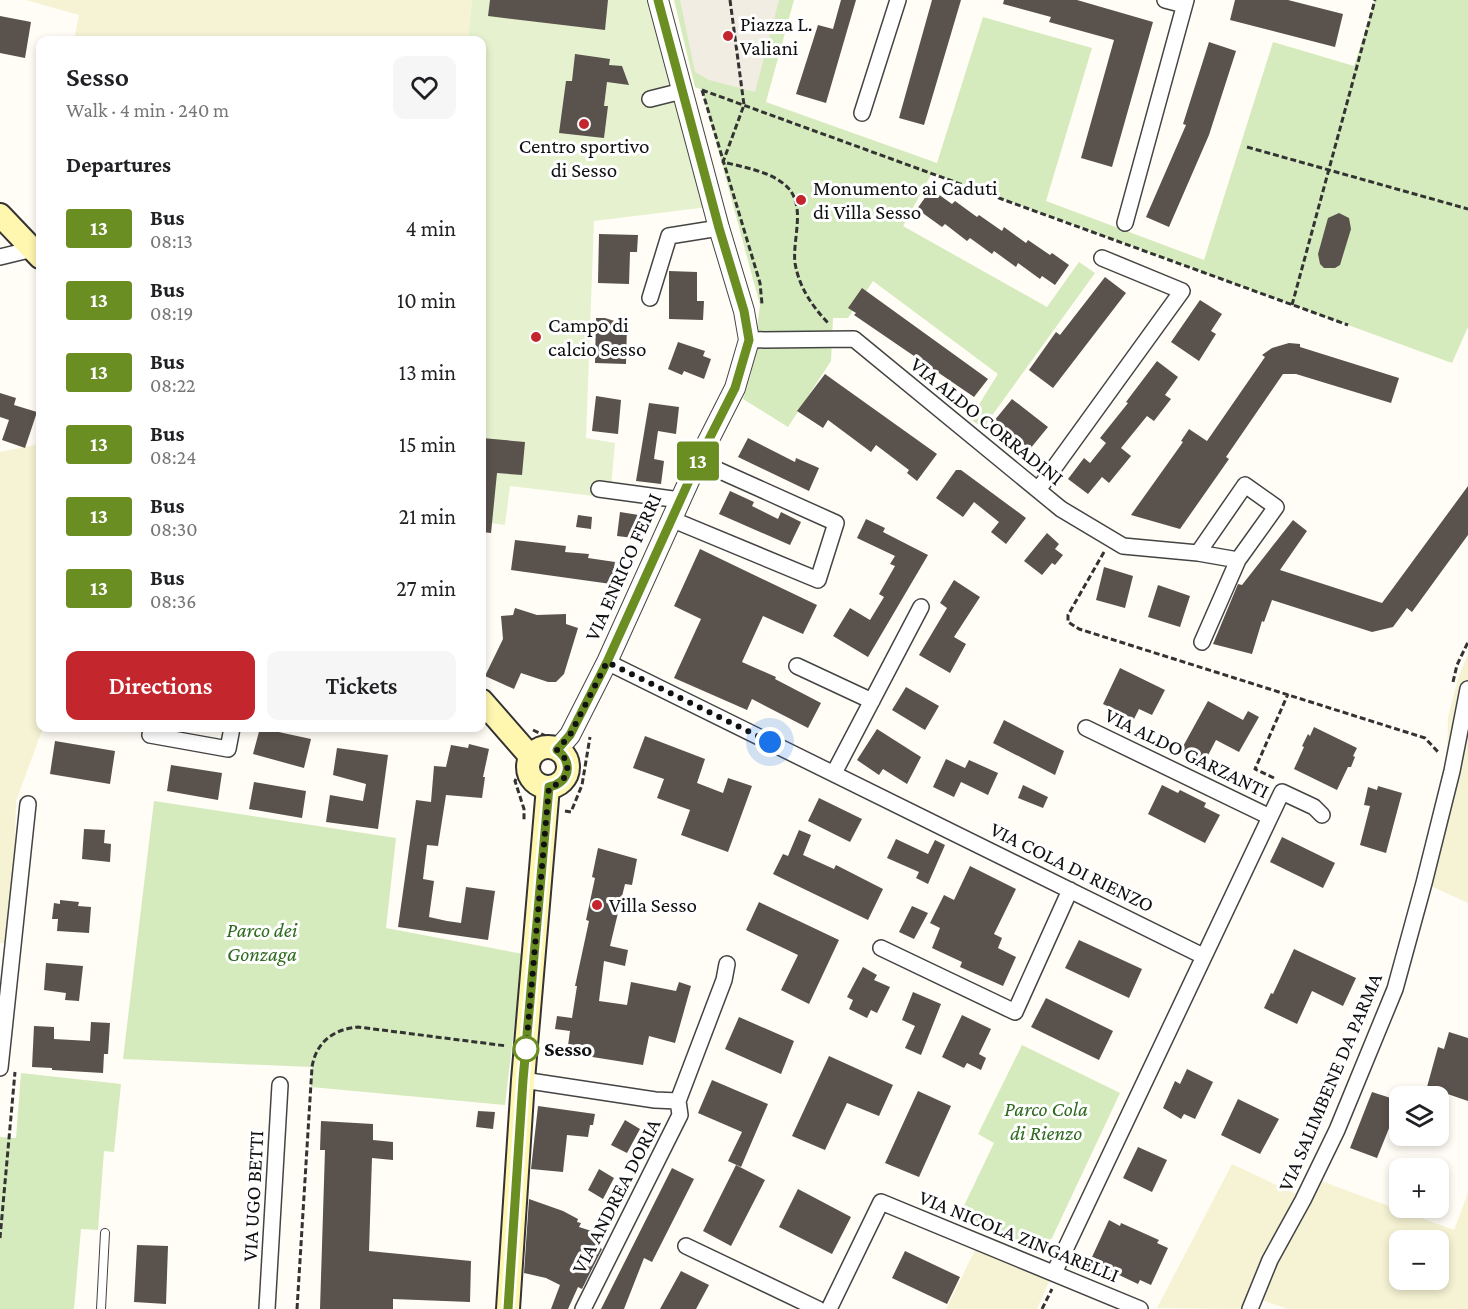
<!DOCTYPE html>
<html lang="en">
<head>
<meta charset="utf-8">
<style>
	body { margin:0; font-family:"Crimson Pro",serif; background:#f6f6f6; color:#202124; height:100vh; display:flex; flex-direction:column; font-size:22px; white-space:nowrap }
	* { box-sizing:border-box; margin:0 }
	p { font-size:20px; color:#757577 }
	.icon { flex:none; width:33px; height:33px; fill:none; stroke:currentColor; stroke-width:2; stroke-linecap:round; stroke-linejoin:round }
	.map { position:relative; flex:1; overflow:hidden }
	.drawer { position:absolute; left:36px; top:36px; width:450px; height:696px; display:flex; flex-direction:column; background:#fff; border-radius:12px; box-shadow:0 3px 9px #0003 }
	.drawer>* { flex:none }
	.badge { padding:0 12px; border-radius:4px; font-size:21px; line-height:39px }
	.buttons { position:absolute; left:1389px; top:1086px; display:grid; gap:12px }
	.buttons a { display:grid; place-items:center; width:60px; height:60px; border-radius:12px; background:#fff; box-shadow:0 3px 9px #0003; font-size:30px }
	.you { position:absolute; width:30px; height:30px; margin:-15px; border:4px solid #fff; border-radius:50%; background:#1a73e8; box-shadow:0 0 0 9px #1a73e833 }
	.map>.badge { position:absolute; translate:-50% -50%; box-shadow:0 0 0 3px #fff }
	h2 { padding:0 30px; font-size:22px; line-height:54px }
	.round { display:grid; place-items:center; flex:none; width:63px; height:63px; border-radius:12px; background:#f6f6f6 }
	.summary { display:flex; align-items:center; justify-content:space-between; height:102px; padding:0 30px }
	h1 { font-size:28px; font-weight:600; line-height:45px }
	.primary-button { display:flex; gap:12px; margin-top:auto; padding:12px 30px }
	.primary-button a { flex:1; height:69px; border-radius:12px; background:#c4262e; color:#fff; font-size:24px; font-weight:600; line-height:69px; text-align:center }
	.primary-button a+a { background:#f6f6f6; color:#202124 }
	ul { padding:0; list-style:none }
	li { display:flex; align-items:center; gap:18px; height:72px; padding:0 30px }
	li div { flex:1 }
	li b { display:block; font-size:22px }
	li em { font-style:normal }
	li .badge { min-width:66px; font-weight:700; text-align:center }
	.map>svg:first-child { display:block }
	.farmland { fill:#f6f3d4; fill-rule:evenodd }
	.green { fill:#d5ebbd }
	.pitch { fill:#e6f2cf }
	.plaza { fill:#f1ede2 }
	.building { fill:#5a524d }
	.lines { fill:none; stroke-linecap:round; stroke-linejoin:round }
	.service-casing { stroke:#444; stroke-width:10 }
	.minor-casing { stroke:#444; stroke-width:18 }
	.tertiary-casing { stroke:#444; stroke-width:22 }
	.secondary-casing { stroke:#333; stroke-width:26 }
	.path { stroke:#333; stroke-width:3; stroke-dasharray:6 3; stroke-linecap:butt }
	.service { stroke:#fff; stroke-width:8 }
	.minor { stroke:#fff; stroke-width:15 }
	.tertiary { stroke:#fff; stroke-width:20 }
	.secondary { stroke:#fff6b0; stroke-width:22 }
	.line-casing { stroke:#fff; stroke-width:14 }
	.line { stroke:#6b8e23; stroke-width:9 }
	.walk { stroke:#111; stroke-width:6; stroke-dasharray:0 10.8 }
	.poi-dot { fill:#c4262e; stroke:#fff; stroke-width:2 }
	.stop-dot { fill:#fff; stroke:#6b8e23; stroke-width:3 }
	.labels { text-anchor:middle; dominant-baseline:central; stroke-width:6; stroke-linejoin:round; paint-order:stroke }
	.poi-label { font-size:21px; fill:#111; stroke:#fff; text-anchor:start }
	.street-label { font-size:21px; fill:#111; stroke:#fff }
	.park-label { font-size:21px; font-style:italic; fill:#2f6b1f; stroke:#fff }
	.stop-label { font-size:21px; font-weight:bold; fill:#111; stroke:#fff; text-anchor:start }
</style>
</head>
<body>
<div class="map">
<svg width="1468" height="1309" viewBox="0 0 1468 1309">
	<rect width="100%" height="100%" fill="#fffdf5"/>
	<path class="farmland" d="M 26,0 L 472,0 L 468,40 L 74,40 L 79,15 Z
		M 40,435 L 40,728 L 43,728 L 16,801 L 12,944 L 0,943 L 0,452 L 35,445 Z
		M 1468,654 L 1468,903 L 1422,882 L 1447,766 L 1448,717 L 1459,675 Z
		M 1232,1164 L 1302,1197 L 1313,1178 L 1454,1230 L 1468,1193 L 1468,1309 L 1288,1309 L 1252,1297 L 1248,1309 L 1157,1308 ZM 1400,1240 L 1438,1240 L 1438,1280 L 1400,1280 Z
		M 980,1240 L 1054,1270 L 1037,1309 L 946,1309 Z"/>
	<path class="green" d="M 674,0 L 794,0 L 766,102 L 937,163 L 983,17 L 1092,48 L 1046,201 L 1204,260 L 1273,42 L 1354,66 L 1375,0 L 1468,0 L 1468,327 L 1452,363 L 932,173 L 903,226 L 1047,307 L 1079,262 L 1095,273 L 983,428 L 970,419 L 998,374 L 873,281 L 848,318 L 833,318 L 831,361 L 788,427 L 743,399 L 751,374 L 760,305 L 702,90 L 695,87 Z
		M 154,801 L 396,838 L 386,928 L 523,954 L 505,1105 L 311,1087 L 312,1067 L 123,1059 Z
		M 1022,1045 L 1120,1093 L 1052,1238 C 1045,1244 1039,1247 1029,1245 L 960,1214 L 994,1143 L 978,1134 Z
		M 21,1073 L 121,1084 L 114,1152 L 104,1151 L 98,1230 L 81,1229 L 74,1309 L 0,1309 L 0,1137 L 16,1138 Z"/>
	<path class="pitch" d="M 472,0 L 653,0 L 708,207 L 594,221 L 586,438 L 615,443 L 610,498 L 510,486 L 505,525 L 482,522 L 482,40 L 468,40 Z"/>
	<path class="plaza" d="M 680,0 L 779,0 L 755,92 L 709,80 L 695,72 Z"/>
	<path class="building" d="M 490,0 L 608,0 L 605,30 L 488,16 Z
		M 841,0 L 856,0 L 826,103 L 796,94 L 818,25 L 833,29 Z
		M 932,0 L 961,0 L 924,125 L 899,118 Z
		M 1004,0 L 1077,0 L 1153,22 L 1112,167 L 1081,158 L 1114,40 L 1049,22 L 1051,17 L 1003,4 Z
		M 1235,0 L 1288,0 L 1343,14 L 1335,47 L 1230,20 Z
		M 0,16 L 31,22 L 25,58 L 0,53 Z
		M 1209,42 L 1236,51 L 1209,135 L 1169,227 L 1146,217 L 1186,125 L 1183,124 Z
		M 575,54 L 610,59 L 609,65 L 622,66 L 629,85 L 607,82 L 604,106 L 608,106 L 604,138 L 559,133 L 566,81 L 572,81 Z
		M 931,189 L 952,204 L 955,201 L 977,217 L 979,215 L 1002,231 L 1004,227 L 1026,243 L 1028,240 L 1050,255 L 1052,253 L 1069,265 L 1055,285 L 1042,276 L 1040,279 L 1018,263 L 1016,267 L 994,251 L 992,254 L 970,238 L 967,241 L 945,224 L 942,227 L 917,209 Z
		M 1339,213 L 1349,218 L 1351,229 L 1340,265 L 1335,268 L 1324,268 L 1320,264 L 1318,254 L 1328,218 Z
		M 599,234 L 638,235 L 637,252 L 630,252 L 629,284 L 598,283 Z
		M 669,271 L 697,272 L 697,301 L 704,301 L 703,320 L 669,319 Z
		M 1105,277 L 1126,293 L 1053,388 L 1029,370 L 1056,332 L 1060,335 Z
		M 862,288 L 988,379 L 974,397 L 854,315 L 856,313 L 848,308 Z
		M 1200,300 L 1222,314 L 1211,331 L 1216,334 L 1199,361 L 1171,342 Z
		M 596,318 L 605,318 L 627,325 L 626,364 L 595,363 Z
		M 678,342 L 705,351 L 703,356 L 711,359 L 704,379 L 684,371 L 682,375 L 668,369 Z
		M 1289,343 L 1300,344 L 1300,347 L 1399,378 L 1391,403 L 1296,374 L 1283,374 L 1226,457 L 1229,459 L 1180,529 L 1131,515 L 1183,442 L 1181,441 L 1189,429 L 1207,441 L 1265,357 L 1262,355 L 1272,348 Z
		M 1157,361 L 1178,377 L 1165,395 L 1171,399 L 1154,421 L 1147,416 L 1121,448 L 1131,456 L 1109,483 L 1102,477 L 1088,494 L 1068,479 L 1084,458 L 1090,463 L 1106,443 L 1100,438 L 1128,403 L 1126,402 Z
		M 825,374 L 937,454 L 917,481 L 907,473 L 909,470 L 876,445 L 871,452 L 828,420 L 823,428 L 797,411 Z
		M 0,393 L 16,398 L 14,405 L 37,412 L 25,448 L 2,440 L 9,420 L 0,417 Z
		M 596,396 L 621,400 L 618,434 L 592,431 Z
		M 1012,399 L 1048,427 L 1030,449 L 994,421 Z
		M 649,403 L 679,407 L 676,434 L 658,431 L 654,459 L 664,461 L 661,484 L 636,481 Z
		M 482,438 L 525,442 L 522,475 L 497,473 L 491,533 L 482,532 Z
		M 748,438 L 795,462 L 796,458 L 819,468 L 809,491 L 738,457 Z
		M 956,470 L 961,470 L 1026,518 L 1006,544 L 991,532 L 999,522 L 974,502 L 963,517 L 936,498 Z
		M 1468,486 L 1468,535 L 1412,612 L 1407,608 L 1393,627 L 1372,632 L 1272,600 L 1264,622 L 1262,621 L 1252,654 L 1213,644 L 1238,584 L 1242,585 L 1293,520 L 1307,531 L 1280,570 L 1382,603 Z
		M 730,491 L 754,502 L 752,506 L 778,519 L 781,512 L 801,522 L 790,545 L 719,514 Z
		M 620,512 L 645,516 L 642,539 L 617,536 Z
		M 578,515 L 592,517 L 591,529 L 576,527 Z
		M 866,519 L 885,528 L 883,532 L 928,555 L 868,657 L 833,636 L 850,608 L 870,620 L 884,597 L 879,594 L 895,566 L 890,564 L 895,556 L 857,538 Z
		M 1047,533 L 1059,544 L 1055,549 L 1063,555 L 1055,565 L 1052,563 L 1042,575 L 1024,561 Z
		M 515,540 L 566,546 L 565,552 L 589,554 L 588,558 L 615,562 L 611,584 L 511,570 Z
		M 700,549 L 817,605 L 803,634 L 763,616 L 742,662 L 776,677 L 775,679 L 821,703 L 808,728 L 752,699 L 747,710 L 674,678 L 701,619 L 674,606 Z
		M 1104,567 L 1133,576 L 1125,608 L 1096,600 Z
		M 954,580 L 980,597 L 954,637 L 966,644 L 950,673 L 919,655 L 947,608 L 940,603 Z
		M 1158,585 L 1190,596 L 1180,627 L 1148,617 Z
		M 515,608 L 537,615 L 566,614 L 566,624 L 578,628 L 564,674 L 556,682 L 548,682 L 521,673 L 514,689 L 485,676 L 503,639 L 501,616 L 513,615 Z
		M 1120,668 L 1165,690 L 1152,715 L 1139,709 L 1134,719 L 1103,704 Z
		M 906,687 L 939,706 L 925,730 L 892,710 Z
		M 1208,701 L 1243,720 L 1248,711 L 1259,717 L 1239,752 L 1216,740 L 1204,763 L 1181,750 Z
		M 1004,720 L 1064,751 L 1055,775 L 993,743 Z
		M 1314,727 L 1357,748 L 1353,756 L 1355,757 L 1351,767 L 1348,767 L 1337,790 L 1294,769 L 1304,747 L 1302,746 L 1308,734 L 1310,736 Z
		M 260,728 L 311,739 L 304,768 L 253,754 Z
		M 877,729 L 921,757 L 907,784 L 883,769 L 879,775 L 857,760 Z
		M 645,736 L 705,759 L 697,783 L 723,793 L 728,778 L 752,786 L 728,852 L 681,835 L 690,810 L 657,798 L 664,779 L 633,768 Z
		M 55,741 L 115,751 L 110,784 L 50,774 Z
		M 469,744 L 489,749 L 483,777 L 485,777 L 482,798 L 446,795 L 438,846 L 427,845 L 423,879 L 434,881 L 429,917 L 447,921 L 461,923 L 466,887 L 495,891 L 488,940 L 398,927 L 416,800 L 431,802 L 434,766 L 446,767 L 451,745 L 468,748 Z
		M 337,748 L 388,755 L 378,829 L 326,822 L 330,795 L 363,801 L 366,784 L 333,775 Z
		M 946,759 L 965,768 L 969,760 L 998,773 L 988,795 L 961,782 L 954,797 L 933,787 Z
		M 171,765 L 222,773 L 218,800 L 167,791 Z
		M 254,782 L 306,791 L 302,818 L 249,809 Z
		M 1023,785 L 1048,797 L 1043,808 L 1018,798 Z
		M 1162,785 L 1178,793 L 1180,790 L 1206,803 L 1204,807 L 1220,815 L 1205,843 L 1148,814 Z
		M 1378,786 L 1402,793 L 1386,853 L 1360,845 L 1370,806 L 1364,805 L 1368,787 L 1377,790 Z
		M 819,798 L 862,819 L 850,842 L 808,821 Z
		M 84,829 L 105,830 L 104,843 L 111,844 L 110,862 L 82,859 Z
		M 799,830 L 811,835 L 803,855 L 834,869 L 836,865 L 883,889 L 868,920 L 773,874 L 783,854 L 788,856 Z
		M 1282,837 L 1335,863 L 1323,888 L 1270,862 Z
		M 896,839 L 928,854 L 935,840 L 945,845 L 928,884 L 916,878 L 919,872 L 887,858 Z
		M 598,848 L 637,859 L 632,885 L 625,884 L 610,946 L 628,950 L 625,966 L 604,961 L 599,1001 L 627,1005 L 631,982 L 676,991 L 679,982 L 691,986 L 675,1043 L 649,1036 L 643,1065 L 567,1053 L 570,1031 L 555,1029 L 557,1016 L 572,1018 L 577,986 L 575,986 L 589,921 L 586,920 L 595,878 L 592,877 Z
		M 970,866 L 1016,889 L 994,934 L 1002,938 L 998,948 L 1016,957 L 1003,986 L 960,967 L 962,962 L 932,948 L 940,928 L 930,923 L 944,895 L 954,900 Z
		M 60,900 L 79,902 L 78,906 L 91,907 L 89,933 L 57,931 L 58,919 L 52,919 L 54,903 L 60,904 Z
		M 759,902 L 839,940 L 809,1004 L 781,990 L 798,955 L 746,930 Z
		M 912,906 L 928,913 L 914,939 L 899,932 Z
		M 1079,940 L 1142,969 L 1129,998 L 1065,968 Z
		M 1294,949 L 1356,978 L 1343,1006 L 1312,991 L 1297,1024 L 1264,1008 L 1271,993 L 1273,994 Z
		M 46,963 L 83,966 L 79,1001 L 65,1000 L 66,993 L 44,990 Z
		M 863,967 L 877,975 L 874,980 L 890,987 L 877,1013 L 871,1010 L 867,1018 L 849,1009 L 853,1000 L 847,997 Z
		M 913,992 L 941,1004 L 921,1055 L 905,1048 L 915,1026 L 902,1020 Z
		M 1046,998 L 1113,1031 L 1099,1060 L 1031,1027 Z
		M 962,1015 L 991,1029 L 979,1054 L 986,1058 L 981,1070 L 967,1063 L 964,1068 L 942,1057 Z
		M 739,1017 L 794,1041 L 781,1074 L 725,1049 Z
		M 91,1022 L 110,1023 L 108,1054 L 104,1054 L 103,1073 L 52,1070 L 52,1068 L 32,1067 L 34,1026 L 54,1027 L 54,1039 L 90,1041 Z
		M 1449,1032 L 1468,1038 L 1468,1101 L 1427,1087 L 1438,1047 L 1444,1049 Z
		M 829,1056 L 893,1085 L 879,1116 L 847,1103 L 825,1150 L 792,1136 Z
		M 1187,1069 L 1213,1082 L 1195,1119 L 1184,1114 L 1181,1119 L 1163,1108 L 1175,1081 L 1180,1084 Z
		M 712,1080 L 768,1104 L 741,1167 L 728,1161 L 742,1132 L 698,1113 Z
		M 918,1091 L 951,1106 L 919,1177 L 885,1163 Z
		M 1372,1092 L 1400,1101 L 1377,1158 L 1350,1148 Z
		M 1238,1099 L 1279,1119 L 1260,1154 L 1221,1135 Z
		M 538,1106 L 595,1114 L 593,1125 L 590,1125 L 588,1137 L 567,1135 L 563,1172 L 531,1169 Z
		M 478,1111 L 495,1112 L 493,1129 L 476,1127 Z
		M 625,1120 L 640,1129 L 627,1153 L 611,1145 Z
		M 321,1121 L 373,1124 L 373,1140 L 393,1142 L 393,1160 L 372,1158 L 369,1251 L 471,1261 L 470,1302 L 393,1299 L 393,1309 L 320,1309 L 325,1150 L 320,1150 Z
		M 1138,1147 L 1167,1160 L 1152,1192 L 1123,1178 Z
		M 736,1165 L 765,1180 L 731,1246 L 703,1231 Z
		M 672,1168 L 694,1179 L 652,1262 L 644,1258 L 624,1309 L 601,1309 Z
		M 599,1169 L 614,1178 L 603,1199 L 588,1190 Z
		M 798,1189 L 851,1217 L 832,1254 L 779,1227 Z
		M 529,1199 L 563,1211 L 578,1219 L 577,1222 L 581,1223 L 579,1227 L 604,1235 L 600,1248 L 602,1249 L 582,1289 L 578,1287 L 568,1309 L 551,1309 L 560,1285 L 546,1278 L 524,1273 Z
		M 1109,1220 L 1120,1226 L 1121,1223 L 1159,1240 L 1157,1243 L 1168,1248 L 1151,1285 L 1140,1280 L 1138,1284 L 1100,1266 L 1103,1262 L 1092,1257 Z
		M 137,1245 L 168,1246 L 166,1304 L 134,1302 Z
		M 905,1251 L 960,1277 L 947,1304 L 892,1278 Z
		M 681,1271 L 709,1285 L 696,1309 L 660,1309 Z"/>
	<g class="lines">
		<g class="service-casing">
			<path id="service" d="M 101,1309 L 105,1233"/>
		</g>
		<g class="minor-casing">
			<path id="minor" d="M 1165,0 L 1184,5
				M 650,99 L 682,91
				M 862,113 L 898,0
				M 1125,223 L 1186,0
				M 0,257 L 33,249
				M 650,298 L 669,236 L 719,228
				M 749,340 L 854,339 L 1061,509 L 1123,546 L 1198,553 L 1238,560 L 1276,507 L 1245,485 L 1198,553
				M 599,489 L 680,500
				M 1038,490 L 1182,291 L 1102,258
				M 671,519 L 818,580 L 836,523 L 698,461
				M 1202,642 L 1238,560
				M 607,662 L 1203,956
				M 797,666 L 872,701
				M 152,728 L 150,735 L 228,749 L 232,728
				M 1086,728 L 1270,817
				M 834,773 L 921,607
				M 881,948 L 1015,1012 L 1070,890
				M 0,1068 L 28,804
				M 523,1080 L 655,1100 L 678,1101 L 724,980 L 727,964
				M 686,1246 L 818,1309
				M 1054,1273 L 1282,792 L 1314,807 L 1322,815
				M 267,1309 L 280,1085
				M 583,1309 L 680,1115 L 678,1101
				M 829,1309 L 881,1202 L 1140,1309
				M 1250,1309 L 1270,1260 L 1303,1200 L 1337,1130 L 1395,989 L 1424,883 L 1452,771 L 1468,689"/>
		</g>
		<g class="tertiary-casing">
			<path id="tertiary" d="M 557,750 L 570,735 L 607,662 L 698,461 L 735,388 L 749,340 L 744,311 L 719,228 L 658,0"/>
		</g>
		<g class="secondary-casing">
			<path id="secondary" d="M 0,215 L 40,257
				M 482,701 L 531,757
				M528 767a20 20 0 1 1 40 0a20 20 0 1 1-40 0Z
				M 508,1309 L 523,1080 L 548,787"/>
		</g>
		<path class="path" d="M 730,0 L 744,105 L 723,162 C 743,167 768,171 784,184 C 808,203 792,238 795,263 C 799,287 812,306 828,323
			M 702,90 L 760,283 L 762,304
			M 702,90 L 1348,325
			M 1247,147 L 1468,209
			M 1292,305 L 1375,0
			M 1104,552 L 1068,615 L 1068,622 L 1079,629 L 1425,738 L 1439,753
			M 1453,682 L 1457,665 L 1468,642
			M 533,730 L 546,736
			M 518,771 L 519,774 L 515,781 L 524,809 L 524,822
			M 1274,778 L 1255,769 L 1288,694
			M 565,811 L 571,812 L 582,785 L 590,737
			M 0,1238 L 15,1072
			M 297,1309 L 312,1067 C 316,1042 334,1029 358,1027 L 507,1046
			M 1042,1309 L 1052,1289"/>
		<use href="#service" class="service"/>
		<use href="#minor" class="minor"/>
		<use href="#tertiary" class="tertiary"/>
		<use href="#secondary" class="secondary"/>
	</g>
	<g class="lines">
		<g class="line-casing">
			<path id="line" d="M 508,1309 L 523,1080 L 549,787 C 569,783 574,763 557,750 L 570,735 L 607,662 L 698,461 L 735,388 L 749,340 L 744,311 L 719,228 L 658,0"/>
		</g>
		<use href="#line" class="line"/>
		<path class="walk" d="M 526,1049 L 549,787 C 563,784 569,775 567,761 L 557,750 L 570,735 L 607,662 L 770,742"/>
	</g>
	<g class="poi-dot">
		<circle cx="728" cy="36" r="6"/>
		<circle cx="584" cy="124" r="6"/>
		<circle cx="801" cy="200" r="6"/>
		<circle cx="536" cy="337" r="6"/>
		<circle cx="597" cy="905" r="6"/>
	</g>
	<circle class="stop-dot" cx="526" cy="1049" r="12"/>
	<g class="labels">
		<g class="poi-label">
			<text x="740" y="24">Piazza L.<tspan x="740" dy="24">Valiani</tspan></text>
			<text x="584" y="146" text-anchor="middle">Centro sportivo<tspan x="584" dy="24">di Sesso</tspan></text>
			<text x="813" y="188">Monumento ai Caduti<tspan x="813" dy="24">di Villa Sesso</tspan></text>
			<text x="548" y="325">Campo di<tspan x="548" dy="24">calcio Sesso</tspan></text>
			<text x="609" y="905">Villa Sesso</text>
		</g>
		<g class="street-label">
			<text transform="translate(987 421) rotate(39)">VIA ALDO CORRADINI</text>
			<text transform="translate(623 567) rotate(-66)">VIA ENRICO FERRI</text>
			<text transform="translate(1187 753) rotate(26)">VIA ALDO GARZANTI</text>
			<text transform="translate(1072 867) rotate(26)">VIA COLA DI RIENZO</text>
			<text transform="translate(1330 1082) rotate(-67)">VIA SALIMBENE DA PARMA</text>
			<text transform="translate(253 1196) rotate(-87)">VIA UGO BETTI</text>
			<text transform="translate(616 1196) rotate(-63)">VIA ANDREA DORIA</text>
			<text transform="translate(1019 1236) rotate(22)">VIA NICOLA ZINGARELLI</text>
		</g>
		<g class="park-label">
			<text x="262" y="930">Parco dei<tspan x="262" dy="24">Gonzaga</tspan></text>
			<text x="1046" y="1109">Parco Cola<tspan x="1046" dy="24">di Rienzo</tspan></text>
		</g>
		<g class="stop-label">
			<text x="544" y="1049">Sesso</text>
		</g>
	</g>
</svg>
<div class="buttons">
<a><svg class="icon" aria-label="layers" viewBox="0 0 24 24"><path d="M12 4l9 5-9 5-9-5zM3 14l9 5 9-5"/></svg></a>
<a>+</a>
<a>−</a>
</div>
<div class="you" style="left:770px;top:742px"></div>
<b class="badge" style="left:698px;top:461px;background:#6b8e23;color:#fff">13</b>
<section class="drawer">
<div class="summary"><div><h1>Sesso</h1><p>Walk · 4 min · 240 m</p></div><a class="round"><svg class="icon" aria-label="heart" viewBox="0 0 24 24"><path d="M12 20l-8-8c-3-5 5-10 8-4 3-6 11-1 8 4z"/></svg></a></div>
<h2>Departures</h2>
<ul>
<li><span class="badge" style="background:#6b8e23;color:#fff">13</span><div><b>Bus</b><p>08:13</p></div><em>4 min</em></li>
<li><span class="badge" style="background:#6b8e23;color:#fff">13</span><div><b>Bus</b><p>08:19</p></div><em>10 min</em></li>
<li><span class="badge" style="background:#6b8e23;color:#fff">13</span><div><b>Bus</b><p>08:22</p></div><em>13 min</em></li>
<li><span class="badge" style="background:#6b8e23;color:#fff">13</span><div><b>Bus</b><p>08:24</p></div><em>15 min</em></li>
<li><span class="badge" style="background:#6b8e23;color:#fff">13</span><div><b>Bus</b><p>08:30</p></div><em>21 min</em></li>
<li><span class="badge" style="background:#6b8e23;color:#fff">13</span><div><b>Bus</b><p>08:36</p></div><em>27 min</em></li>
</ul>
<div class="primary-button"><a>Directions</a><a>Tickets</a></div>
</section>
</div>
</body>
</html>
